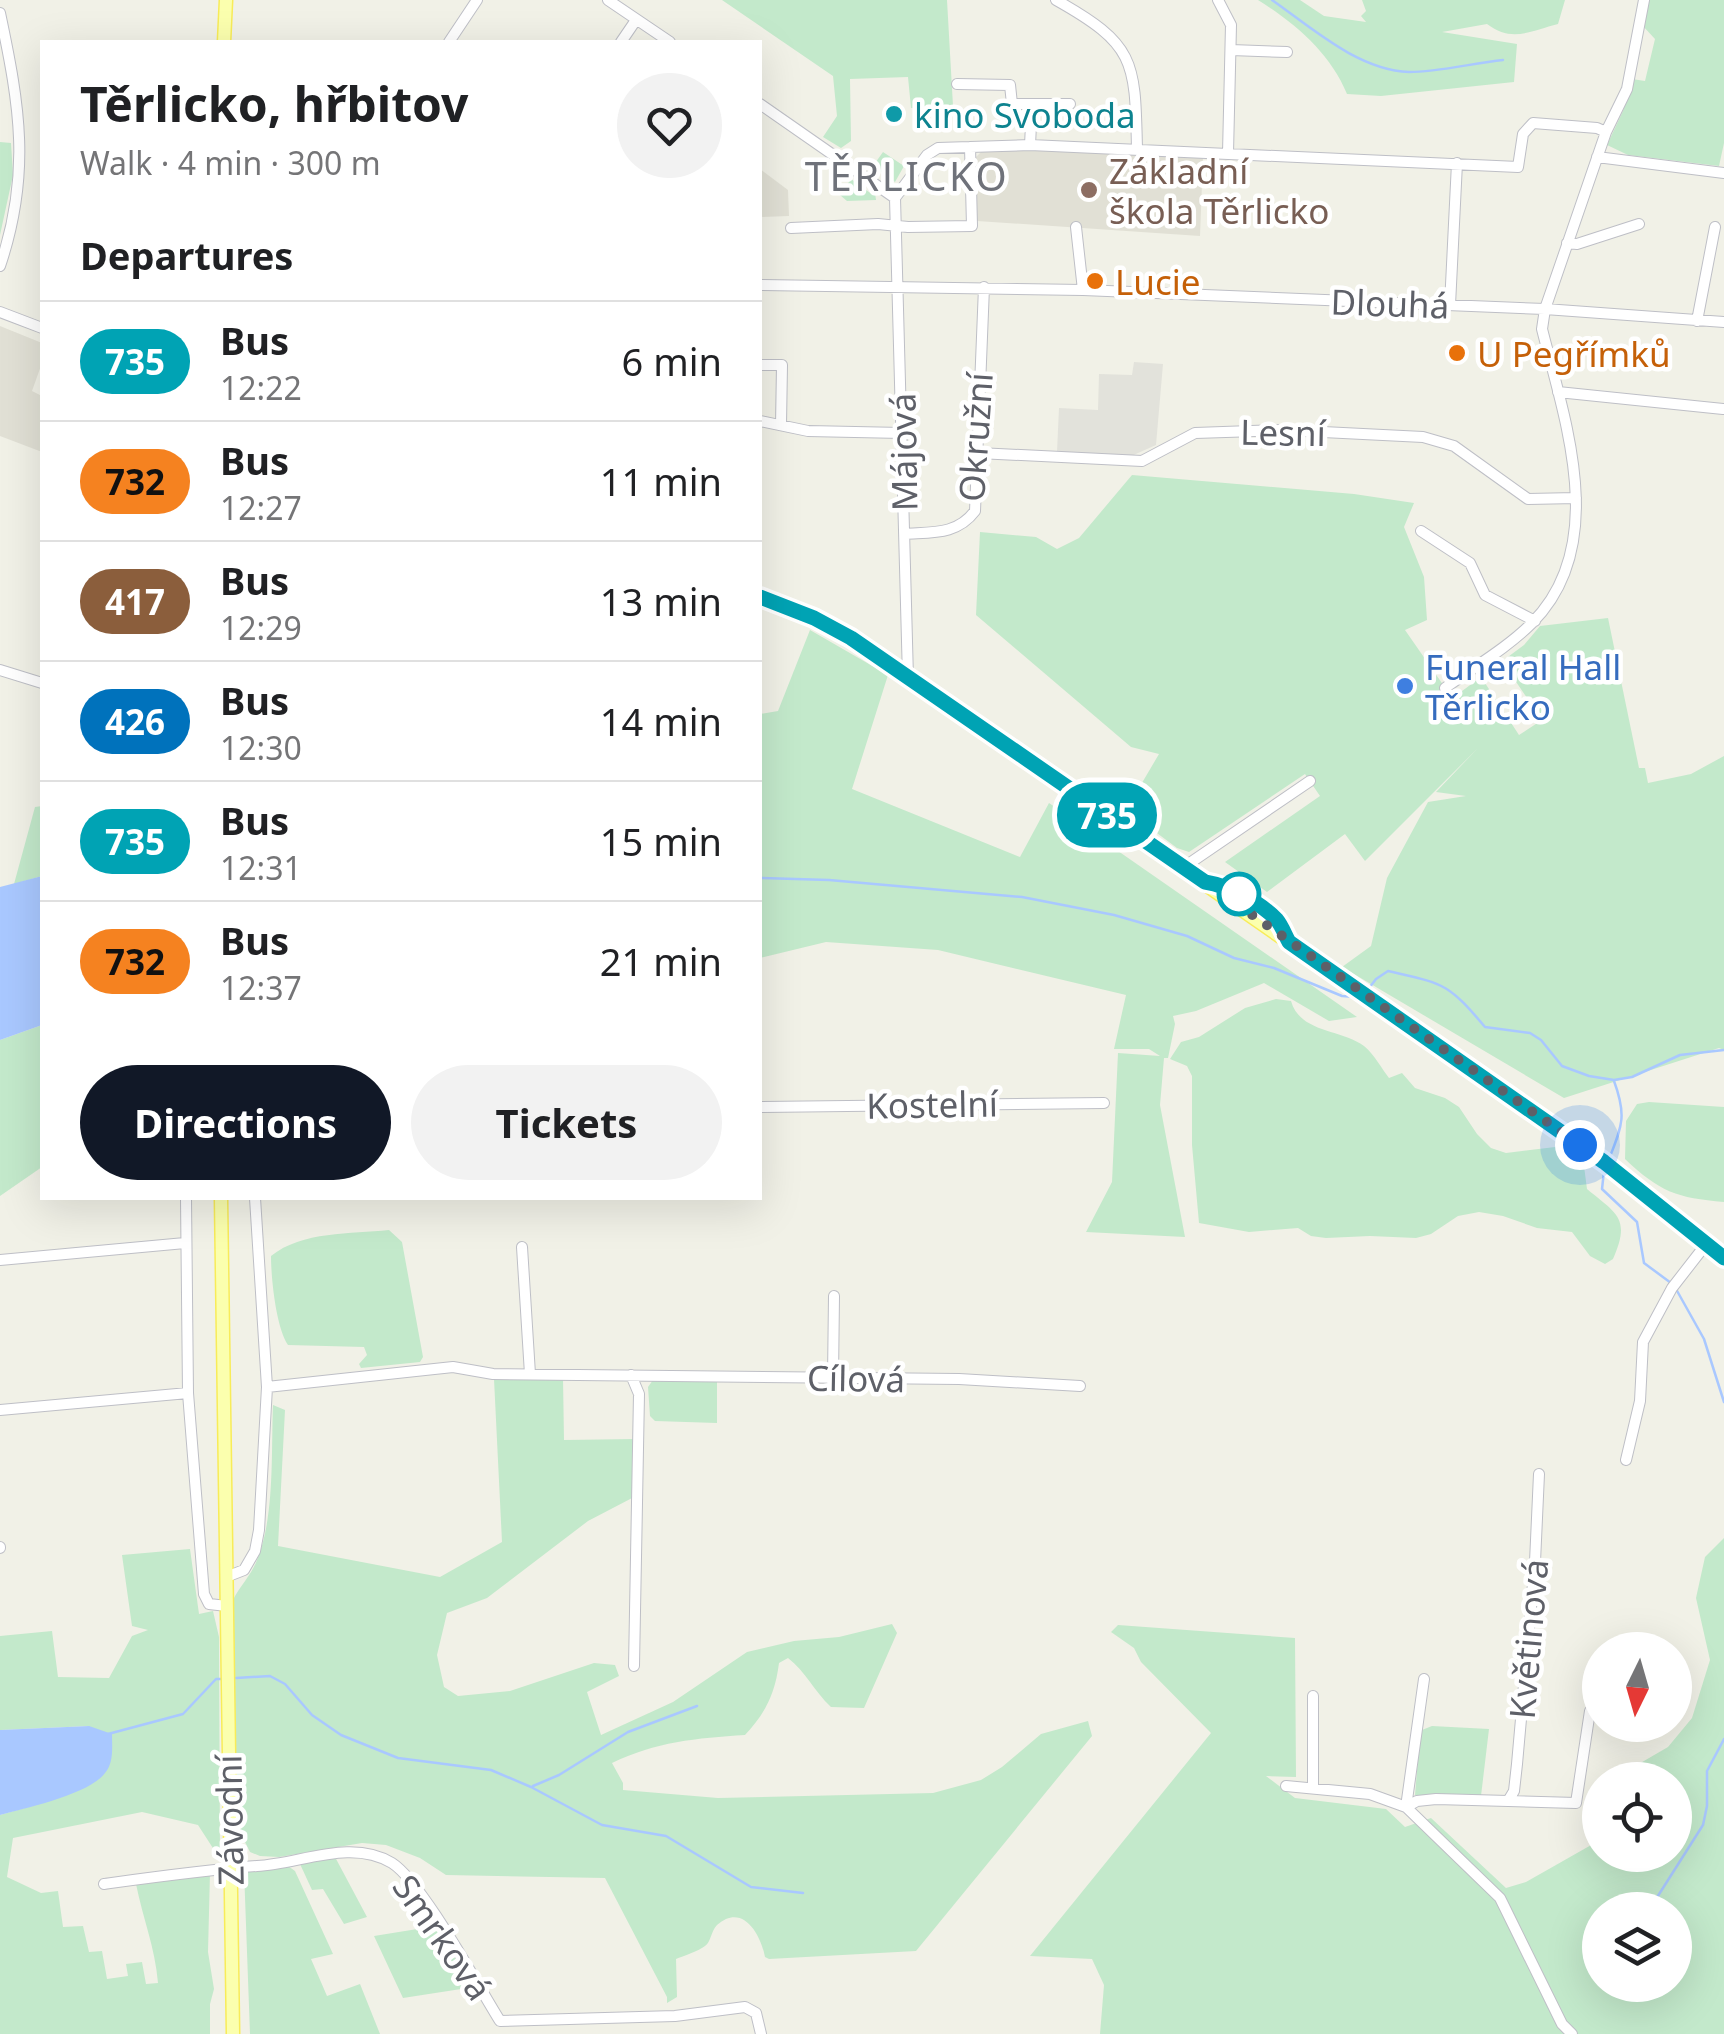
<!DOCTYPE html>
<html lang="en">
<head>
<meta charset="utf-8">
<style>
	body { margin:0; font-family:"Noto Sans",sans-serif; background:#f2f2f2; color:#202124; height:100vh; display:flex; flex-direction:column; font-size:38px; white-space:nowrap }
	* { box-sizing:border-box; margin:0 }
	p { font-size:32px; color:#757577 }
	.icon { flex:none; width:55px; height:55px; fill:none; stroke:currentColor; stroke-width:2; stroke-linecap:round; stroke-linejoin:round }
	.map { position:relative; flex:1; overflow:hidden }
	.drawer { position:absolute; left:40px; top:40px; width:722px; height:1160px; display:flex; flex-direction:column; background:#fff; border-radius:0px; box-shadow:0 10px 40px #0002 }
	.drawer>* { flex:none }
	.badge { padding:0 20px; border-radius:32px; font-size:35px; line-height:65px }
	.needle { width:65px; rotate:185deg }
	.buttons { position:absolute; left:1582px; top:1632px; display:grid; gap:20px }
	.buttons a { display:grid; place-items:center; width:110px; height:110px; border-radius:50%; background:#fff; box-shadow:0 10px 40px #0002; font-size:50px }
	.you { position:absolute; width:50px; height:50px; margin:-25px; border:8px solid #fff; border-radius:50%; background:#1a73e8; box-shadow:0 0 0 15px #1a73e833 }
	.map>.badge { position:absolute; translate:-50% -50%; box-shadow:0 0 0 5px #fff }
	h2 { padding:0 40px; font-size:38px; line-height:90px }
	.round { display:grid; place-items:center; flex:none; width:105px; height:105px; border-radius:52px; background:#f2f2f2 }
	.head { display:flex; align-items:center; justify-content:space-between; height:170px; padding:0 40px }
	h1 { font-size:48px; font-weight:700; line-height:75px }
	.cta { display:flex; gap:20px; margin-top:auto; padding:20px 40px }
	.cta a { flex:1; height:115px; border-radius:60px; background:#111827; color:#fff; font-size:40px; font-weight:700; line-height:115px; text-align:center }
	.cta a+a { background:#f2f2f2; color:#202124 }
	ul { padding:0; list-style:none }
	li { display:flex; align-items:center; gap:30px; height:120px; padding:0 40px; border-top:2px solid #e0e0e0 }
	li div { flex:1 }
	li b { display:block; font-size:38px }
	li em { font-style:normal }
	li .badge { min-width:110px; font-weight:700; text-align:center }
	.map>svg:first-child { display:block }
	.industrial { fill:#e2e2db }
	.education { fill:#e1e0d5 }
	.green { fill:#c3e9cb; fill-rule:evenodd }
	.water { fill:#a9c8ff }
	.lines { fill:none; stroke-linecap:round; stroke-linejoin:round }
	.stream { stroke:#a9c8ff; stroke-width:2.5 }
	.minor-casing { stroke:#bebfc6; stroke-width:12 }
	.major-casing { stroke:#f8ec59; stroke-width:15 }
	.minor { stroke:#fff; stroke-width:10 }
	.major { stroke:#fbffae; stroke-width:12 }
	.line-casing { stroke:#fff; stroke-width:22 }
	.line { stroke:#00a3b4; stroke-width:15 }
	.walk { stroke:#5e6068; stroke-width:10; stroke-dasharray:0 18 }
	.culture-dot { fill:#0f9aa8; stroke:#fff; stroke-width:4 }
	.education-dot { fill:#8d6e63; stroke:#fff; stroke-width:4 }
	.food-dot { fill:#e8710a; stroke:#fff; stroke-width:4 }
	.shop-dot { fill:#3f7fe0; stroke:#fff; stroke-width:4 }
	.stop-dot { fill:#fff; stroke:#00a3b4; stroke-width:5 }
	.labels { text-anchor:middle; dominant-baseline:central; stroke-width:9; stroke-linejoin:round; paint-order:stroke }
	.culture-label { font-size:35px; fill:#0d838f; stroke:#fff; text-anchor:start }
	.education-label { font-size:35px; fill:#785e54; stroke:#fff; text-anchor:start }
	.food-label { font-size:35px; fill:#c56008; stroke:#fff; text-anchor:start }
	.street-label { font-size:35px; fill:#5e6068; stroke:#fff }
	.shop-label { font-size:35px; fill:#366cbe; stroke:#fff; text-anchor:start }
	.quarter-label { font-size:40px; letter-spacing:2.5px; fill:#6f727a; stroke:#fff }
</style>
</head>
<body>
<div class="map">
<svg width="1724" height="2034" viewBox="0 0 1724 2034">
	<rect width="100%" height="100%" fill="#f1f1e7"/>
	<path class="industrial" d="M 1134,362 L 1163,364 L 1156,445 L 1129,457 L 1057,452 L 1059,408 L 1098,410 L 1099,374 L 1132,375 Z"/>
	<path class="education" d="M 1027,150 L 1203,157 L 1200,236 L 977,221 L 975,158 L 981,152 Z
		M 760,169 L 788,190 L 789,216 L 760,217 Z
		M 0,326 L 42,343 L 42,363 L 32,391 L 42,396 L 42,452 L 0,436 Z"/>
	<path class="green" d="M 722,0 L 947,0 L 953,106 L 911,108 L 908,77 L 850,79 L 851,141 L 841,148 L 823,137 L 837,116 L 833,76 Z
		M 1258,0 L 1300,0 L 1324,16 L 1366,22 L 1361,16 L 1366,11 L 1362,0 L 1565,0 L 1558,24 C 1530,31 1512,43 1487,24 L 1442,32 L 1517,44 L 1514,82 L 1381,96 L 1347,94 C 1330,53 1296,24 1258,0 Z
		M 1646,0 L 1724,0 L 1724,143 L 1719,166 L 1628,155 L 1607,145 L 1623,111 L 1632,79 L 1645,81 L 1655,39 L 1642,25 Z
		M 0,142 L 11,143 L 13,175 L 0,235 Z
		M 883,152 L 904,166 L 895,182 L 873,166 Z
		M 851,179 L 873,195 L 875,193 L 876,200 L 847,201 L 840,195 Z
		M 1132,475 L 1354,494 L 1414,503 L 1404,527 L 1424,577 L 1427,620 L 1405,630 L 1471,725 L 1454,697 L 1524,645 L 1540,626 L 1608,618 L 1639,768 L 1645,768 L 1648,783 L 1691,774 L 1724,756 L 1724,1050 L 1719,1048 L 1564,1098 L 1342,967 L 1371,946 L 1387,878 L 1428,802 L 1466,796 L 1436,792 L 1478,748 L 1365,861 L 1345,834 L 1267,892 L 1225,862 L 1320,796 L 1305,774 L 1189,852 L 1177,848 L 1126,810 L 1159,754 L 1131,747 L 976,615 L 980,532 L 1036,537 L 1057,549 L 1079,538 ZM 1506,667 L 1542,720 L 1519,735 L 1485,683 Z
		M 810,630 L 888,675 L 852,789 L 1020,857 L 1049,803 L 1357,1017 L 1329,1021 L 1264,983 L 1196,1011 L 1173,1016 L 1175,1024 L 1168,1058 L 1164,1058 L 1160,1105 L 1185,1237 L 1086,1232 L 1112,1182 L 1118,1053 L 1160,1056 L 1149,1049 L 1114,1049 L 1126,995 L 938,950 L 826,942 L 760,958 L 760,714 L 778,711 Z
		M 42,806 L 42,876 L 14,884 L 35,807 Z
		M 1276,999 L 1291,1001 C 1300,1033 1341,1029 1364,1046 C 1375,1055 1381,1068 1389,1078 L 1402,1073 L 1415,1088 L 1445,1098 L 1459,1107 L 1477,1134 L 1491,1148 L 1506,1153 L 1555,1147 L 1569,1153 L 1584,1166 L 1587,1189 C 1617,1214 1631,1218 1613,1259 L 1605,1264 L 1590,1256 L 1572,1232 L 1537,1228 L 1503,1216 L 1479,1212 L 1458,1216 L 1431,1234 L 1416,1238 L 1370,1236 L 1326,1238 L 1311,1236 L 1298,1228 L 1249,1232 L 1199,1223 L 1192,1145 L 1192,1076 L 1187,1066 L 1170,1059 L 1181,1042 L 1199,1037 L 1245,1008 Z
		M 42,1025 L 42,1167 L 0,1196 L 0,1040 Z
		M 1649,1102 L 1724,1107 L 1724,1202 C 1677,1198 1660,1192 1625,1159 L 1626,1121 L 1637,1104 Z
		M 389,1230 L 402,1242 L 423,1357 L 420,1362 L 361,1368 L 359,1364 L 367,1355 L 364,1347 L 288,1345 C 276,1327 271,1278 271,1256 C 302,1231 351,1234 389,1230 Z
		M 563,1378 L 564,1440 L 635,1439 L 634,1497 L 588,1521 L 487,1598 L 447,1613 L 437,1655 L 444,1687 L 458,1696 L 510,1691 L 594,1663 L 615,1665 L 619,1676 L 587,1692 L 601,1735 L 673,1702 L 747,1652 L 794,1641 L 839,1637 L 892,1624 L 897,1633 L 864,1708 L 831,1707 C 814,1691 806,1672 788,1658 L 779,1663 C 775,1694 766,1712 745,1735 C 697,1738 655,1742 612,1763 L 623,1783 L 623,1790 L 718,1798 L 933,1793 L 981,1780 L 1002,1767 L 1041,1734 L 1088,1721 L 1092,1736 L 916,1951 L 769,1959 L 765,1957 C 761,1935 743,1902 717,1925 C 711,1931 711,1942 705,1946 C 699,1951 683,1956 676,1959 L 677,1997 L 667,2003 L 667,1997 L 605,1878 L 446,1875 L 420,1858 L 386,1845 L 362,1843 L 279,1857 L 260,1856 L 250,1852 L 236,1824 L 233,1600 C 240,1586 252,1574 257,1560 C 275,1517 271,1452 273,1405 L 285,1410 L 278,1546 L 440,1577 L 502,1542 L 494,1379 Z
		M 717,1379 L 717,1423 L 655,1421 L 650,1416 L 648,1387 L 653,1380 Z
		M 1724,1538 L 1724,2034 L 1100,2034 L 1104,1985 L 1092,1959 L 1030,1956 L 1211,1733 L 1141,1662 L 1134,1648 L 1111,1632 L 1118,1625 L 1295,1638 L 1296,1777 L 1266,1776 L 1295,1798 L 1386,1809 L 1405,1827 L 1431,1818 L 1506,1888 L 1526,1882 L 1600,1840 L 1600,1855 L 1675,1855 L 1675,1780 L 1635,1780 L 1637,1765 L 1668,1747 L 1692,1718 L 1710,1660 L 1696,1598 L 1705,1557 ZM 1600,1910 L 1675,1910 L 1675,1985 L 1600,1985 Z
		M 190,1549 L 199,1614 L 213,1611 L 219,1637 L 220,1859 L 198,1825 L 142,1812 L 13,1838 L 7,1877 L 41,1893 L 58,1891 L 63,1927 L 83,1926 L 89,1952 L 102,1951 L 107,1979 L 128,1976 L 126,1964 L 142,1962 L 146,1984 L 158,1983 C 155,1947 143,1919 136,1884 L 210,1873 L 208,1952 L 214,1989 L 210,2004 L 210,2034 L 0,2034 L 0,1815 L 35,1805 L 89,1726 L 0,1730 L 0,1636 L 52,1631 L 58,1677 L 109,1678 L 132,1636 L 148,1630 L 132,1626 L 122,1555 Z
		M 1432,1726 L 1489,1729 L 1481,1796 L 1415,1795 L 1420,1734 L 1422,1730 Z
		M 335,1857 L 367,1917 L 344,1924 L 323,1889 L 312,1890 L 300,1864 Z
		M 288,1866 L 295,1871 L 333,1954 L 311,1959 L 327,1996 L 360,1984 L 380,2034 L 250,2034 L 244,1870 Z
		M 436,1926 L 474,1987 L 403,1998 L 374,1936 Z"/>
	<path class="water" d="M 42,876 L 42,1025 L 0,1040 L 0,887 Z
		M 89,1726 L 112,1734 C 112,1747 114,1763 105,1773 C 90,1794 26,1808 0,1815 L 0,1730 Z"/>
	<g class="lines">
		<path class="stream" d="M 1272,0 C 1312,28 1358,70 1409,72 C 1439,72 1473,63 1503,60
			M 760,878 L 829,880 L 1022,897 L 1114,915 L 1187,936 L 1234,958 L 1274,968 L 1342,996 L 1356,997
			M 1366,992 L 1376,979 L 1388,971 C 1444,984 1447,982 1485,1027 L 1530,1033 L 1541,1040 L 1562,1066 L 1589,1076 L 1614,1080 L 1632,1077 L 1680,1055 L 1724,1050
			M 1609,1159 C 1622,1126 1627,1116 1614,1081
			M 1604,1171 L 1602,1189 L 1637,1222 L 1644,1263 L 1671,1283
			M 1676,1289 L 1704,1339 L 1724,1402
			M 236,1678 L 270,1676 L 285,1684 L 312,1715 L 341,1735 L 398,1758 L 491,1770 L 531,1787 L 602,1825 L 666,1836 L 751,1887 L 803,1893
			M 108,1734 L 183,1714 L 216,1679 L 223,1679
			M 533,1786 L 559,1775 L 628,1732 L 697,1706
			M 1656,1899 L 1703,1825 L 1707,1806 L 1707,1771 L 1724,1739"/>
		<g class="minor-casing">
			<path id="minor" d="M 608,0 L 670,42
				M 1056,0 C 1136,45 1135,61 1137,149
				M 1218,0 L 1231,25 L 1228,153
				M 0,13 C 20,107 31,174 0,266
				M 449,42 L 477,0
				M 621,42 L 636,20
				M 1231,50 L 1287,52
				M 957,84 L 1010,85 L 1012,104 L 1070,104
				M 760,104 L 895,198 L 908,678
				M 1030,145 L 1032,104
				M 1597,157 L 1724,173
				M 895,198 L 927,155 L 938,148 L 1030,145 L 1518,167 L 1523,134 L 1533,123 L 1597,128 L 1606,132
				M 1076,227 L 1083,290
				M 791,228 L 878,224 L 908,227 L 972,226 L 970,147
				M 1567,243 L 1577,244 L 1639,224
				M 760,285 L 1083,290 L 1545,309 L 1724,322
				M 1450,305 L 1457,163
				M 0,312 L 42,328
				M 1697,321 L 1715,227
				M 760,365 L 782,365 L 781,425
				M 1558,392 L 1723,409
				M 760,421 L 808,431 L 902,433
				M 978,453 L 1142,461 L 1195,433 L 1283,430 L 1423,437 L 1454,446 L 1528,499 L 1576,498
				M 1421,531 L 1470,563 L 1485,595 L 1535,621
				M 905,534 C 932,532 957,535 975,511 L 984,287
				M 0,670 L 42,683
				M 1445,688 C 1474,667 1507,648 1532,623 C 1610,545 1565,421 1542,329 L 1545,309 L 1606,132 L 1627,89 L 1644,0
				M 1184,867 L 1310,781
				M 760,1107 L 1104,1103
				M 186,1198 L 188,1393 L 204,1594 L 209,1604 L 227,1606
				M 522,1247 L 530,1374
				M 0,1260 L 185,1243
				M 631,1375 L 639,1394 L 634,1666
				M 833,1377 L 834,1296
				M 267,1387 L 453,1367 L 493,1374 L 959,1379 L 1080,1386
				M 0,1410 L 188,1393
				M 1626,1460 L 1640,1401 L 1643,1342 L 1672,1288 L 1707,1243
				M 0,1547 L 0,1548
				M 226,1577 L 244,1570 L 255,1551 L 259,1530 L 267,1387 L 255,1198
				M 1313,1696 L 1313,1788
				M 1286,1786 L 1370,1794 L 1406,1807 L 1500,1898 L 1562,2024 L 1572,2034
				M 1508,1801 L 1514,1791 L 1517,1764 L 1535,1562 L 1539,1474
				M 1406,1807 L 1417,1801 L 1436,1799 L 1576,1803 L 1590,1711
				M 1406,1807 L 1424,1679
				M 104,1884 C 155,1877 205,1870 257,1866 C 300,1864 351,1838 392,1863 C 422,1882 478,1986 500,2021 L 675,2016 L 745,2007 L 756,2013 L 761,2034"/>
		</g>
		<g class="major-casing">
			<path id="major" d="M 224,42 L 226,0
				M 760,597 L 814,617 L 851,638 L 1604,1162 L 1724,1258
				M 221,1198 L 233,2034"/>
		</g>
		<use href="#minor" class="minor"/>
		<use href="#major" class="major"/>
	</g>
	<g class="lines">
		<g class="line-casing">
			<path id="line" d="M 760,597 L 814,618 L 851,638 L 1205,882 C 1229,886 1260,902 1277,920 C 1282,926 1285,935 1289,942 L 1604,1162 L 1724,1258"/>
		</g>
		<use href="#line" class="line"/>
		<path class="walk" d="M 1239,894 L 1231,900 L 1580,1145"/>
	</g>
	<circle class="culture-dot" cx="894" cy="114" r="10"/>
	<circle class="education-dot" cx="1089" cy="190" r="10"/>
	<g class="food-dot">
		<circle cx="1095" cy="281" r="10"/>
		<circle cx="1457" cy="353" r="10"/>
	</g>
	<circle class="shop-dot" cx="1405" cy="686" r="10"/>
	<circle class="stop-dot" cx="1239" cy="894" r="20"/>
	<g class="labels">
		<g class="culture-label">
			<text x="914" y="114">kino Svoboda</text>
		</g>
		<g class="education-label">
			<text x="1109" y="170">Základní<tspan x="1109" dy="40">škola Těrlicko</tspan></text>
		</g>
		<g class="food-label">
			<text x="1115" y="281">Lucie</text>
			<text x="1477" y="353">U Pegřímků</text>
		</g>
		<g class="street-label">
			<text transform="translate(1390 303) rotate(2)">Dlouhá</text>
			<text transform="translate(1283 432) rotate(1)">Lesní</text>
			<text transform="translate(975 437) rotate(-86)">Okružní</text>
			<text transform="translate(903 452) rotate(-91)">Májová</text>
			<text transform="translate(932 1104) rotate(-1)">Kostelní</text>
			<text transform="translate(856 1378) rotate(1)">Cílová</text>
			<text transform="translate(1528 1639) rotate(-85)">Květinová</text>
			<text transform="translate(229 1820) rotate(-91)">Závodní</text>
			<text transform="translate(443 1937) rotate(55)">Smrková</text>
		</g>
		<g class="shop-label">
			<text x="1425" y="666">Funeral Hall<tspan x="1425" dy="40">Těrlicko</tspan></text>
		</g>
		<g class="quarter-label">
			<text x="907" y="175">TĚRLICKO</text>
		</g>
	</g>
</svg>
<div class="buttons">
<a><svg class="needle" viewBox="-14 -14 28 28"><path d="M0-13l5 13h-10z" fill="#e53935"/><path d="M0 13l5-13h-10z" fill="#757577"/></svg></a>
<a><svg class="icon" aria-label="locate" viewBox="0 0 24 24"><circle cx="12" cy="12" r="6"/><path d="M12 2v4M12 18v4M2 12h4M18 12h4"/></svg></a>
<a><svg class="icon" aria-label="layers" viewBox="0 0 24 24"><path d="M12 4l9 5-9 5-9-5zM3 14l9 5 9-5"/></svg></a>
</div>
<div class="you" style="left:1580px;top:1145px"></div>
<b class="badge" style="left:1107px;top:815px;background:#00a3b4;color:#fff">735</b>
<section class="drawer">
<div class="head"><div><h1>Těrlicko, hřbitov</h1><p>Walk · 4 min · 300 m</p></div><a class="round"><svg class="icon" aria-label="heart" viewBox="0 0 24 24"><path d="M12 20l-8-8c-3-5 5-10 8-4 3-6 11-1 8 4z"/></svg></a></div>
<h2>Departures</h2>
<ul>
<li><span class="badge" style="background:#00a3b4;color:#fff">735</span><div><b>Bus</b><p>12:22</p></div><em>6 min</em></li>
<li><span class="badge" style="background:#f58220;color:#111">732</span><div><b>Bus</b><p>12:27</p></div><em>11 min</em></li>
<li><span class="badge" style="background:#8b5e3c;color:#fff">417</span><div><b>Bus</b><p>12:29</p></div><em>13 min</em></li>
<li><span class="badge" style="background:#0072bc;color:#fff">426</span><div><b>Bus</b><p>12:30</p></div><em>14 min</em></li>
<li><span class="badge" style="background:#00a3b4;color:#fff">735</span><div><b>Bus</b><p>12:31</p></div><em>15 min</em></li>
<li><span class="badge" style="background:#f58220;color:#111">732</span><div><b>Bus</b><p>12:37</p></div><em>21 min</em></li>
</ul>
<div class="cta"><a>Directions</a><a>Tickets</a></div>
</section>
</div>
</body>
</html>
